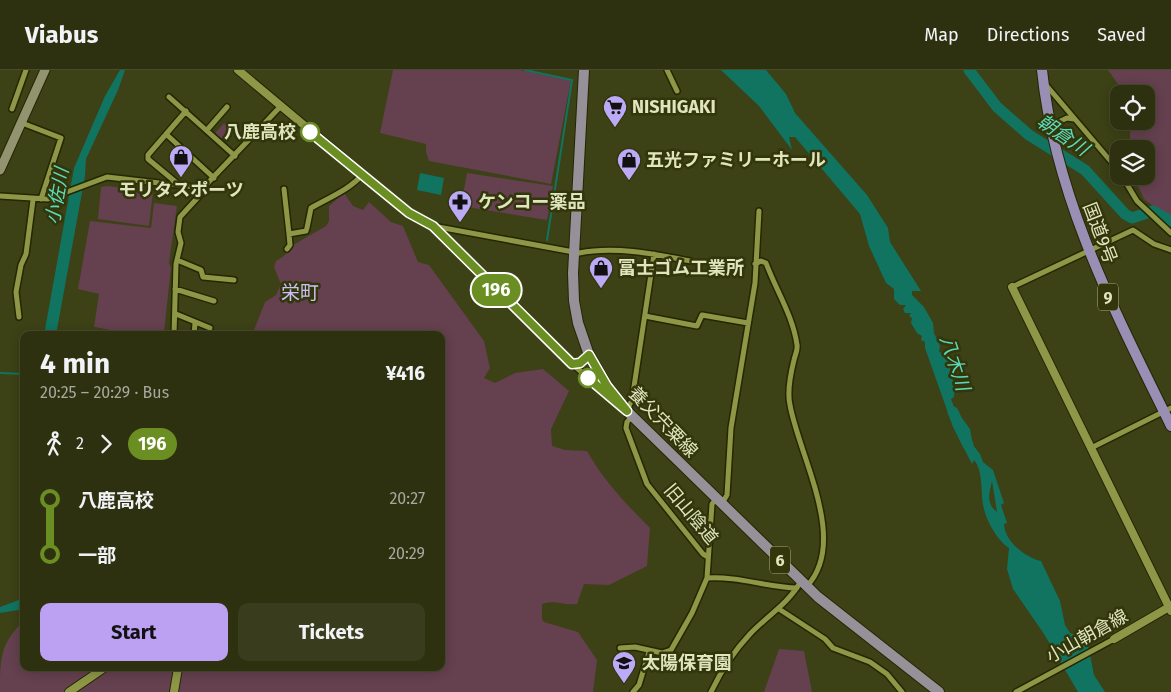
<!DOCTYPE html>
<html lang="en">
<head>
<meta charset="utf-8">
<style>
	body { margin:0; font-family:"Fira Sans","Noto Sans JP",sans-serif; background:#393d1e; color:#f1f3f6; height:100vh; display:flex; flex-direction:column; font-size:19px; white-space:nowrap }
	* { box-sizing:border-box; margin:0 }
	p { font-size:16px; color:#a7a99f }
	.icon { flex:none; width:28px; height:28px; fill:none; stroke:currentColor; stroke-width:2; stroke-linecap:round; stroke-linejoin:round }
	.map { position:relative; flex:1; overflow:hidden }
	.details { position:absolute; left:20px; top:261px; width:425px; height:340px; display:flex; flex-direction:column; background:#2d3110; border-radius:10px; box-shadow:0 2px 12px #0003,0 0 0 1px #484c30 }
	.details>* { flex:none }
	.badge { padding:0 10px; border-radius:16px; font-size:18px; line-height:32px }
	.buttons { position:absolute; left:1110px; top:15px; display:grid; gap:10px }
	.buttons a { display:grid; place-items:center; width:45px; height:45px; border-radius:10px; background:#2d3110; box-shadow:0 2px 12px #0003,0 0 0 1px #484c30; font-size:25px }
	.map>.badge { position:absolute; translate:-50% -50%; box-shadow:0 0 0 2px #fff }
	.legs { display:flex; align-items:center; gap:8px; height:55px; padding:0 20px; font-size:16px }
	.legs p { margin-inline-start:auto }
	.overview { display:flex; align-items:center; justify-content:space-between; height:85px; padding:0 20px }
	h1 { font-size:28px; font-weight:700; line-height:38px }
	.primary-button { display:flex; gap:10px; margin-top:auto; padding:10px 20px }
	.primary-button a { flex:1; height:58px; border-radius:10px; background:#bca0f2; color:#111; font-size:20px; font-weight:700; line-height:58px; text-align:center }
	.primary-button a+a { background:#393d1e; color:#f1f3f6 }
	ul { padding:0 20px; list-style:none }
	li { display:flex; align-items:center; gap:18px; height:55px; font-size:19px }
	li i { display:grid; place-items:center; width:8px; height:100%; margin:0 6px; background:currentColor }
	li i::after { content:''; width:12px; height:12px; margin:-6px; border:4px solid; border-radius:50%; background:#2d3110 }
	li p { margin-inline-start:auto }
	li:first-child i { background:linear-gradient(#0000 50%,currentColor 0) }
	li:last-child i { background:linear-gradient(currentColor 50%,#0000 0) }
	header { display:flex; align-items:center; gap:30px; box-sizing:border-box; height:70px; padding:0 25px; background:#2d3110; border-bottom:1px solid #484c30 }
	header strong { font-size:24px }
	nav { display:flex; gap:28px; margin-inline-start:auto; font-size:18px }
	.map>svg:first-child { display:block }
	.green { fill:#65404f }
	.water { fill:#107460; fill-rule:evenodd }
	.lines { fill:none; stroke-linecap:round; stroke-linejoin:round }
	.stream { stroke:#107460; stroke-width:2 }
	.river { stroke:#107460; stroke-width:11 }
	.minor-casing { stroke:#242700; stroke-width:8 }
	.tertiary-casing { stroke:#242700; stroke-width:10 }
	.secondary-casing { stroke:#242700; stroke-width:11 }
	.primary-casing { stroke:#242700; stroke-width:12 }
	.trunk-casing { stroke:#242700; stroke-width:12 }
	.minor { stroke:#8e9747; stroke-width:5 }
	.tertiary { stroke:#8e9747; stroke-width:8 }
	.secondary { stroke:#929470; stroke-width:9 }
	.primary { stroke:#969099; stroke-width:10 }
	.trunk { stroke:#998eb4; stroke-width:10 }
	.line-1-casing { stroke:#fff; stroke-width:11 }
	.line-1 { stroke:#6b8e23; stroke-width:8 }
	.stop-1-dot { fill:#fff; stroke:#6b8e23; stroke-width:2.5 }
	.labels { text-anchor:middle; dominant-baseline:central; stroke-width:5; stroke-linejoin:round; paint-order:stroke }
	.shield { fill:#32360a; stroke:#abb087; stroke-width:1 }
	.shield-label { font-size:16px; font-weight:bold; fill:#dfe5bd }
	.poi-label { font-size:18px; font-weight:bold; fill:#dfe5bd; stroke:#32360a; text-anchor:start }
	.stop-label { font-size:18px; font-weight:bold; fill:#dfe5bd; stroke:#32360a; text-anchor:end }
	.street-label { font-size:18px; fill:#dfe5bd; stroke:#32360a }
	.water-label { font-size:19px; font-style:italic; fill:#5bd9ba; stroke:#32360a }
	.neighbourhood-label { font-size:19px; fill:#ccc0f9; stroke:#32360a }
</style>
</head>
<body>
<header>
<strong>Viabus</strong>
<nav><a>Map</a><a>Directions</a><a>Saved</a></nav>
</header>
<div class="map">
<svg width="1171" height="622" viewBox="0 0 1171 622">
	<rect width="100%" height="100%" fill="#3c4116"/>
	<path class="green" d="M 393,0 L 520,0 L 571,10 L 551,114 L 429,91 L 426,82 L 426,74 L 380,63 Z
		M 1108,0 L 1171,0 L 1171,150 L 1144,129 L 1133,106 L 1146,106 L 1146,79 L 1130,79 L 1130,51 L 1146,51 L 1146,24 L 1125,24 Z
		M 224,53 L 233,63 L 225,72 L 215,63 Z
		M 467,103 L 553,116 L 547,150 L 461,136 Z
		M 107,116 L 153,121 L 149,156 L 98,149 L 101,117 Z
		M 344,123 L 353,136 L 363,140 L 369,132 L 391,152 L 403,156 L 418,192 L 429,195 L 484,271 L 490,298 L 484,308 L 495,313 L 515,303 L 543,299 L 569,321 L 551,359 L 552,376 L 565,380 L 587,381 C 604,411 626,434 650,458 L 647,496 L 609,515 L 584,514 L 577,534 C 564,536 554,529 542,534 L 542,549 L 544,552 L 578,562 L 597,590 L 593,622 L 0,622 C 0,589 0,573 24,551 L 24,598 L 441,598 L 441,265 L 252,265 L 265,232 L 276,225 L 281,214 L 274,197 L 276,191 L 284,186 L 293,175 L 326,156 L 329,151 L 329,136 Z
		M 154,133 L 177,136 L 169,193 L 171,198 L 164,262 C 153,271 109,259 94,257 L 99,224 L 78,219 L 90,151 L 151,158 Z
		M 779,579 L 804,581 L 812,622 L 764,622 Z"/>
	<path class="water" d="M 120,0 L 125,0 L 118,20 L 86,89 L 85,106 L 56,265 L 44,265 L 74,98 L 105,26 Z
		M 721,0 L 766,0 L 786,24 L 795,43 L 867,125 L 888,158 L 890,172 L 921,221 L 912,221 L 912,225 L 924,237 L 933,253 L 934,263 L 940,276 L 939,282 L 945,284 L 950,295 L 950,303 L 954,310 L 952,315 L 955,318 L 954,327 L 951,329 L 954,337 L 970,359 L 973,375 L 980,384 L 983,392 L 993,400 L 1004,433 L 1001,435 L 1007,453 L 1004,454 C 1005,472 1025,487 1041,491 L 1060,531 L 1065,555 L 1070,563 L 1087,570 L 1094,605 L 1105,622 L 1078,622 L 1044,564 L 1013,519 L 1007,499 L 1009,478 C 998,471 987,452 984,439 C 980,424 984,402 974,390 L 972,394 L 953,357 L 925,278 L 925,272 L 921,270 L 922,266 L 917,263 L 911,253 L 912,248 L 909,246 L 911,243 L 905,243 L 903,239 L 906,235 L 900,235 L 894,229 L 894,219 L 886,213 L 869,176 L 860,144 L 795,67 L 789,67 L 792,80 L 759,36 ZM 992,411 L 997,442 C 986,433 989,424 992,411 Z
		M 420,103 L 444,108 L 441,125 L 417,120 Z
		M 24,528 L 24,539 L 0,543 L 0,537 Z"/>
	<g class="lines">
		<path class="stream" d="M 525,0 L 572,10 L 547,170
			M 0,303 L 24,304"/>
		<path class="river" d="M 969,0 L 997,37 L 1029,65 L 1085,100 L 1125,144 L 1132,148 L 1153,141 L 1171,151
			M 953,342 L 968,375"/>
		<g class="minor-casing">
			<path id="minor" d="M 667,0 L 677,21
				M 1046,15 L 1119,101
				M 169,27 L 235,86
				M 12,39 L 26,0
				M 22,53 L 61,68 L 41,129
				M 1050,56 L 1067,48 L 1074,49
				M 207,60 L 227,37
				M 166,64 L 214,108
				M 1122,106 L 1137,131 L 1171,163
				M 178,114 L 148,89 L 148,85 L 186,41
				M 284,119 L 289,164 L 306,161 L 307,158 L 311,138 C 328,128 349,120 362,105
				M 0,126 L 48,129 L 107,107 L 203,118 L 280,37
				M 433,156 L 572,294 L 611,327
				M 433,156 L 579,183 C 615,176 654,184 690,191
				M 287,179 L 290,175 L 289,164
				M 177,190 L 201,200 L 203,207 L 234,210
				M 755,194 L 761,191 L 766,193 C 776,220 793,246 797,275 C 798,280 795,285 794,290 C 791,302 787,322 790,335 C 799,386 849,471 807,516
				M 1012,217 L 1133,160 L 1154,174 L 1171,180
				M 175,219 L 214,231
				M 176,244 L 210,258
				M 645,246 L 697,256 L 702,245 L 748,253
				M 19,247 L 16,222 L 21,195 L 26,184 L 33,130
				M 174,265 L 176,194 L 181,173 L 178,162 L 180,147 L 202,123 L 203,118
				M 194,265 L 195,253
				M 572,294 L 580,293 L 589,285
				M 627,340 L 632,330 L 654,184
				M 632,346 L 627,352 L 626,358 L 647,414 L 703,484 L 708,487
				M 1091,378 L 1171,338
				M 707,508 C 738,506 766,517 797,518
				M 779,539 L 825,569 L 833,578 L 870,592 L 887,604 L 902,622
				M 620,578 L 635,577 L 662,583 L 671,580 L 692,543 L 707,508 L 712,434 L 716,429 L 724,430 L 727,425 L 731,358 L 755,213 L 759,141
				M 633,622 L 639,615 L 649,582
				M 711,622 C 721,601 734,581 750,564 C 767,546 789,533 801,511
				M 1016,622 L 1114,569"/>
		</g>
		<g class="tertiary-casing">
			<path id="tertiary" d="M 238,0 L 409,143 L 433,156
				M 1012,217 L 1171,541
				M 1114,569 L 1171,536
				M 69,622 L 104,598
				M 174,622 L 178,598"/>
		</g>
		<g class="secondary-casing">
			<path id="secondary" d="M 0,100 L 45,0"/>
		</g>
		<g class="primary-casing">
			<path id="primary" d="M 584,0 L 573,203 L 574,231 L 578,253 L 589,285 L 607,316 L 627,341 L 818,527 L 939,622"/>
		</g>
		<g class="trunk-casing">
			<path id="trunk" d="M 1042,0 C 1055,128 1115,242 1171,356"/>
		</g>
		<use href="#minor" class="minor"/>
		<use href="#tertiary" class="tertiary"/>
		<use href="#secondary" class="secondary"/>
		<use href="#primary" class="primary"/>
		<use href="#trunk" class="trunk"/>
	</g>
	<g class="lines">
		<g class="line-1-casing">
			<path id="line-1" d="M 310,62 L 409,143 L 433,156 L 572,294 L 580,293 L 589,285 L 607,316 L 627,341 L 588,308"/>
		</g>
		<use href="#line-1" class="line-1"/>
	</g>
	<defs>
		<g id="supermarket-pin" transform="scale(1.25)"><path d="M0 17L-7.5 6A9.5 9.5 0 1 1 7.5 6Z" fill="#bbaaf6" stroke="#32360a"/><path d="M-6-5.5h2.5l.6 2H6L4.5 2H-2.5L-4.4-4H-6ZM-1.5 3.2a1.3 1.3 0 1 0 .1 0ZM3 3.2a1.3 1.3 0 1 0 .1 0Z" fill="#111"/></g>
		<g id="shop-pin" transform="scale(1.25)"><path d="M0 17L-7.5 6A9.5 9.5 0 1 1 7.5 6Z" fill="#bbaaf6" stroke="#32360a"/><path d="M-5-2.5h2.3a2.7 3.5 0 0 1 5.4 0H5L5.5 6h-11ZM-1.5-2.5h3a1.5 2.3 0 0 0-3 0Z" fill="#111"/></g>
		<g id="pharmacy-pin" transform="scale(1.25)"><path d="M0 17L-7.5 6A9.5 9.5 0 1 1 7.5 6Z" fill="#bbaaf6" stroke="#32360a"/><path d="M-2-6h4v4h4v4h-4v4h-4v-4h-4v-4h4Z" fill="#111"/></g>
		<g id="school-pin" transform="scale(1.25)"><path d="M0 17L-7.5 6A9.5 9.5 0 1 1 7.5 6Z" fill="#bbaaf6" stroke="#32360a"/><path d="M0-5L7-2L0 1L-7-2ZM-4 1L0 2.5L4 1V4Q0 6-4 4Z" fill="#111"/></g>
	</defs>
	<g fill-rule="evenodd">
		<use href="#supermarket-pin" x="615" y="37"/>
		<use href="#shop-pin" x="181" y="87"/>
		<use href="#shop-pin" x="629" y="90"/>
		<use href="#pharmacy-pin" x="460" y="132"/>
		<use href="#shop-pin" x="601" y="198"/>
		<use href="#school-pin" x="624" y="593"/>
	</g>
	<g class="stop-1-dot">
		<circle cx="310" cy="62" r="9"/>
		<circle cx="588" cy="308" r="9"/>
	</g>
	<g class="labels">
		<g class="shield">
			<rect x="1098" y="213.5" width="20" height="27" rx="4"/>
			<rect x="770" y="476.5" width="20" height="27" rx="4"/>
		</g>
		<g class="shield-label">
			<text x="1108" y="227">9</text>
			<text x="780" y="490">6</text>
		</g>
		<g class="poi-label">
			<text x="632" y="37">NISHIGAKI</text>
			<text x="646" y="90">五光ファミリーホール</text>
			<text x="181" y="120" text-anchor="middle">モリタスポーツ</text>
			<text x="478" y="132">ケンコー薬品</text>
			<text x="618" y="198">冨士ゴム工業所</text>
			<text x="642" y="593">太陽保育園</text>
		</g>
		<g class="stop-label">
			<text x="296" y="62">八鹿高校</text>
		</g>
		<g class="street-label">
			<text transform="translate(1100 163) rotate(69)">国道9号</text>
			<text transform="translate(663 352) rotate(46)">養父宍粟線</text>
			<text transform="translate(691 444) rotate(50)">旧山陰道</text>
			<text transform="translate(1087 566) rotate(-29)">小山朝倉線</text>
		</g>
		<g class="water-label">
			<text transform="translate(1063 65) rotate(34)">朝倉川</text>
			<text transform="translate(57 126) rotate(-80)">小佐川</text>
			<text transform="translate(955 293) rotate(72)">八木川</text>
		</g>
		<g class="neighbourhood-label">
			<text x="300" y="222">栄町</text>
		</g>
	</g>
</svg>
<div class="buttons">
<a><svg class="icon" aria-label="locate" viewBox="0 0 24 24"><circle cx="12" cy="12" r="6"/><path d="M12 2v4M12 18v4M2 12h4M18 12h4"/></svg></a>
<a><svg class="icon" aria-label="layers" viewBox="0 0 24 24"><path d="M12 4l9 5-9 5-9-5zM3 14l9 5 9-5"/></svg></a>
</div>
<b class="badge" style="left:496px;top:220px;background:#6b8e23;color:#fff">196</b>
<section class="details">
<div class="overview"><div><h1>4 min</h1><p>20:25 – 20:29 · Bus</p></div><b>¥416</b></div>
<div class="legs"><svg class="icon" aria-label="walk" viewBox="0 0 24 24"><circle cx="13" cy="4" r="2"/><path d="M13 8l-2 6 4 7M11 14l-3 7M7 12l3-4h3l4 4"/></svg>2<svg class="icon" aria-label="forward" viewBox="0 0 24 24"><path d="M9 5l7 7-7 7"/></svg><b class="badge" style="background:#6b8e23;color:#fff">196</b></div>
<ul>
<li><i style="color:#6b8e23"></i><b>八鹿高校</b><p>20:27</p></li>
<li><i style="color:#6b8e23"></i><b>一部</b><p>20:29</p></li>
</ul>
<div class="primary-button"><a>Start</a><a>Tickets</a></div>
</section>
</div>
</body>
</html>
